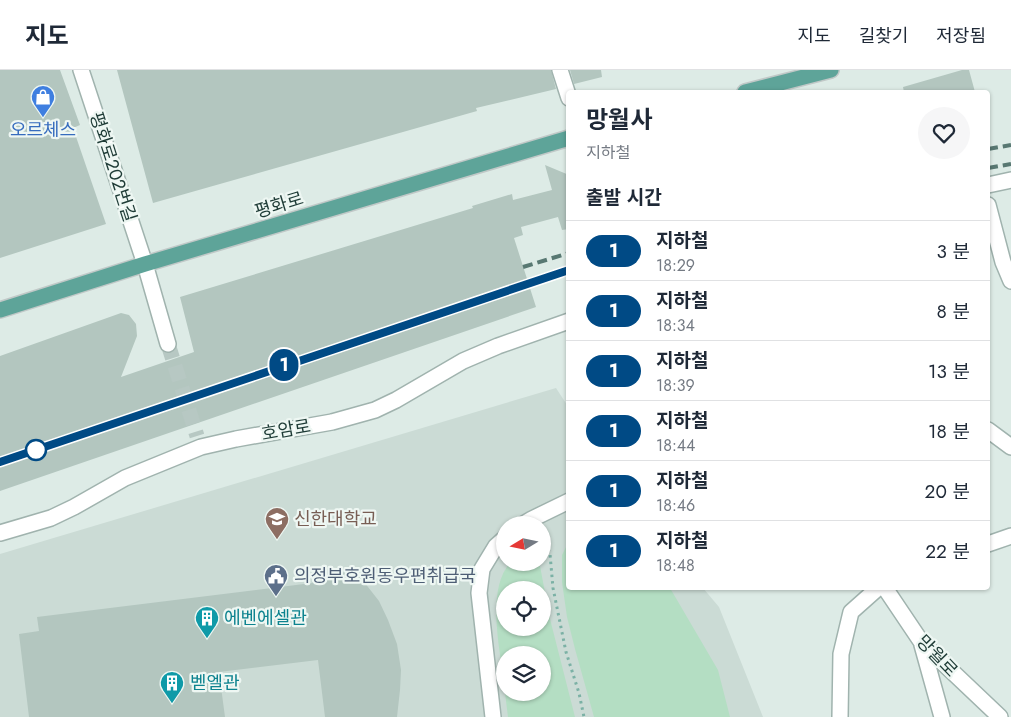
<!DOCTYPE html>
<html lang="ko">
<head>
<meta charset="utf-8">
<style>
	body { margin:0; font-family:Jost,"Noto Sans KR",sans-serif; background:#f6f6f7; color:#1f2937; height:100vh; display:flex; flex-direction:column; font-size:19px; white-space:nowrap }
	* { box-sizing:border-box; margin:0 }
	p { font-size:16px; color:#747a83 }
	.icon { flex:none; width:28px; height:28px; fill:none; stroke:currentColor; stroke-width:2; stroke-linecap:round; stroke-linejoin:round }
	.map { position:relative; flex:1; overflow:hidden }
	.panel { position:absolute; left:566px; top:20px; width:424px; height:500px; display:flex; flex-direction:column; background:#fff; border-radius:5px; box-shadow:0 1px 4px #0004 }
	.panel>* { flex:none }
	.badge { padding:0 10px; border-radius:16px; font-size:18px; line-height:32px }
	.needle { width:32px; rotate:260deg }
	.controls { position:absolute; left:496px; top:446px; display:grid; gap:10px }
	.controls a { display:grid; place-items:center; width:55px; height:55px; border-radius:50%; background:#fff; box-shadow:0 1px 4px #0004; font-size:25px }
	.map>.badge { position:absolute; translate:-50% -50%; box-shadow:0 0 0 2px #fff }
	h2 { padding:0 20px; font-size:19px; line-height:45px }
	.round { display:grid; place-items:center; flex:none; width:52px; height:52px; border-radius:26px; background:#f6f6f7 }
	.summary { display:flex; align-items:center; justify-content:space-between; height:85px; padding:0 20px }
	h1 { font-size:24px; font-weight:700; line-height:38px }
	ul { padding:0; list-style:none }
	li { display:flex; align-items:center; gap:15px; height:60px; padding:0 20px; border-top:1px solid #e0e1e3 }
	li div { flex:1 }
	li b { display:block; font-size:19px }
	li em { font-style:normal }
	li .badge { min-width:55px; font-weight:700; text-align:center }
	header { display:flex; align-items:center; gap:30px; box-sizing:border-box; height:70px; padding:0 25px; background:#fff; border-bottom:1px solid #e0e1e3 }
	header strong { font-size:24px }
	nav { display:flex; gap:28px; margin-inline-start:auto; font-size:18px }
	.map>svg:first-child { display:block }
	.built { fill:#cbdbd5; fill-rule:evenodd }
	.green { fill:#b4dec3; fill-rule:evenodd }
	.building { fill:#b3c6bf }
	.lines { fill:none; stroke-linecap:round; stroke-linejoin:round }
	.minor-tunnel { stroke:#b7c8c3; stroke-width:15; stroke-dasharray:15 8; stroke-linecap:butt }
	.minor-casing { stroke:#a0b3ae; stroke-width:18 }
	.major-casing { stroke:#c0c8c7; stroke-width:18 }
	.path { stroke:#7bb1a5; stroke-width:3; stroke-dasharray:2.5 4; stroke-linecap:butt }
	.minor { stroke:#fff; stroke-width:15 }
	.major { stroke:#5ea499; stroke-width:15 }
	.rail { stroke:#587872; stroke-width:4; stroke-dasharray:10 5; stroke-linecap:butt }
	.line-casing { stroke:#fff; stroke-width:11 }
	.line { stroke:#004a85; stroke-width:8 }
	.stop-dot { fill:#fff; stroke:#004a85; stroke-width:2.5 }
	.labels { text-anchor:middle; dominant-baseline:central; stroke-width:4.5; stroke-linejoin:round; paint-order:stroke }
	.shop-label { font-size:18px; fill:#366cbe; stroke:#eef7f3 }
	.street-label { font-size:18px; fill:#1e3b36; stroke:#eef7f3 }
	.education-label { font-size:18px; fill:#785e54; stroke:#eef7f3; text-anchor:start }
	.service-label { font-size:18px; fill:#4e5e75; stroke:#eef7f3; text-anchor:start }
	.culture-label { font-size:18px; fill:#0d838f; stroke:#eef7f3; text-anchor:start }
</style>
</head>
<body>
<header>
<strong>지도</strong>
<nav><a>지도</a><a>길찾기</a><a>저장됨</a></nav>
</header>
<div class="map">
<svg width="1011" height="647" viewBox="0 0 1011 647">
	<rect width="100%" height="100%" fill="#ddebe6"/>
	<path class="built" d="M 556,318 L 569,338 L 569,518 L 703,518 L 719,537 L 763,647 L 0,647 L 0,484 ZM 505,455 L 542,455 L 542,492 L 505,492 ZM 505,520 L 542,520 L 542,558 L 505,558 ZM 505,585 L 542,585 L 542,622 L 505,622 Z"/>
	<path class="green" d="M 569,471 L 569,518 L 670,518 L 718,600 L 730,647 L 594,647 L 575,579 L 567,547 L 562,512 L 562,485 Z
		M 510,493 L 538,493 L 540,496 L 550,549 L 575,647 L 508,647 L 505,623 L 542,622 L 542,585 L 505,585 L 505,619 C 501,584 485,521 510,493 ZM 505,520 L 542,520 L 542,558 L 505,558 Z"/>
	<path class="building" d="M 0,0 L 60,0 L 80,55 L 73,58 L 106,154 L 0,188 Z
		M 117,0 L 551,0 L 556,19 L 476,38 L 477,41 L 153,133 Z
		M 570,0 L 601,0 L 602,7 L 574,14 Z
		M 962,0 L 969,0 L 975,22 L 904,22 L 903,17 Z
		M 545,95 L 569,105 L 569,159 L 562,160 L 558,147 L 521,157 L 523,165 L 514,168 L 536,237 L 0,421 L 0,286 L 121,243 L 129,245 L 136,254 L 137,266 L 121,307 L 194,282 L 180,227 L 473,138 L 472,136 L 512,124 L 513,130 L 552,120 Z
		M 341,497 L 357,503 L 379,531 L 388,550 L 397,574 L 401,600 L 400,620 L 397,647 L 325,647 L 318,590 L 219,602 L 225,647 L 29,647 L 19,564 L 39,561 L 37,547 L 312,513 L 322,502 L 330,498 Z"/>
	<g class="lines">
		<path class="minor-tunnel" d="M 168,274 L 197,366"/>
		<g class="minor-casing">
			<path id="minor" d="M 81,0 L 145,194 L 168,274
				M 560,0 L 569,28
				M 988,115 L 1011,110
				M 988,135 L 1003,192 L 1011,211
				M 988,360 L 1011,377
				M 522,455 L 532,449 L 569,431
				M 0,463 L 51,448 L 74,437 L 125,408 L 201,377 L 236,369 L 332,352 L 375,340 L 396,330 L 463,291 L 498,276 L 569,251
				M 988,474 L 1011,466
				M 885,518 L 922,573 L 1000,647
				M 922,575 L 942,647
				M 493,647 L 479,523 L 482,499 L 496,476 L 505,468
				M 840,647 L 841,584 L 851,542 L 878,518"/>
		</g>
		<g class="major-casing">
			<path id="major" d="M 745,22 L 831,0
				M 0,240 L 145,194 L 569,68"/>
		</g>
		<path class="path" d="M 543,467 L 550,484 L 553,518 L 566,582 L 579,623 L 584,647"/>
		<use href="#minor" class="minor"/>
		<use href="#major" class="major"/>
		<path class="rail" d="M 988,79 L 1011,75
			M 988,98 L 1011,94
			M 523,197 L 569,183
			M 528,212 L 569,200"/>
	</g>
	<g class="lines">
		<g class="line-casing">
			<path id="line" d="M 0,392 L 569,200"/>
		</g>
		<use href="#line" class="line"/>
	</g>
	<defs>
		<g id="shop-pin" transform="scale(1.25)"><path d="M0 17L-7.5 6A9.5 9.5 0 1 1 7.5 6Z" fill="#3f7fe0" stroke="#eef7f3"/><path d="M-5-2.5h2.3a2.7 3.5 0 0 1 5.4 0H5L5.5 6h-11ZM-1.5-2.5h3a1.5 2.3 0 0 0-3 0Z" fill="#fff"/></g>
		<g id="university-pin" transform="scale(1.25)"><path d="M0 17L-7.5 6A9.5 9.5 0 1 1 7.5 6Z" fill="#8d6e63" stroke="#eef7f3"/><path d="M0-5L7-2L0 1L-7-2ZM-4 1L0 2.5L4 1V4Q0 6-4 4Z" fill="#fff"/></g>
		<g id="civic-pin" transform="scale(1.25)"><path d="M0 17L-7.5 6A9.5 9.5 0 1 1 7.5 6Z" fill="#5c6f8a" stroke="#eef7f3"/><path d="M-.6-6.5H3V-4.5H.6V-3L4-1V1h2V6H-6V1h2V-1L-.6-3ZM-1.2 2.5V6h2.4V2.5Z" fill="#fff"/></g>
		<g id="building-pin" transform="scale(1.25)"><path d="M0 17L-7.5 6A9.5 9.5 0 1 1 7.5 6Z" fill="#0f9aa8" stroke="#eef7f3"/><path d="M-4-6H4V6H1V3H-1V6H-4ZM-2.5-4.3h1.7v1.8h-1.7ZM.8-4.3h1.7v1.8H.8ZM-2.5-1h1.7V.8h-1.7ZM.8-1h1.7V.8H.8Z" fill="#fff"/></g>
	</defs>
	<g fill-rule="evenodd">
		<use href="#shop-pin" x="43" y="27"/>
		<use href="#university-pin" x="277" y="449"/>
		<use href="#civic-pin" x="276" y="506"/>
		<use href="#building-pin" x="207" y="548"/>
		<use href="#building-pin" x="172" y="613"/>
	</g>
	<circle class="stop-dot" cx="36" cy="380" r="10"/>
	<g class="labels">
		<g class="shop-label">
			<text x="43" y="60">오르체스</text>
		</g>
		<g class="street-label">
			<text transform="translate(113 97) rotate(72)">평화로202번길</text>
			<text transform="translate(279 135) rotate(-17)">평화로</text>
			<text transform="translate(286 360) rotate(-10)">호암로</text>
			<text transform="translate(937 586) rotate(46)">망월로</text>
		</g>
		<g class="education-label">
			<text x="294" y="449">신한대학교</text>
		</g>
		<g class="service-label">
			<text x="294" y="506">의정부호원동우편취급국</text>
		</g>
		<g class="culture-label">
			<text x="224" y="548">에벤에셀관</text>
			<text x="190" y="613">벧엘관</text>
		</g>
	</g>
</svg>
<div class="controls">
<a><svg class="needle" viewBox="-14 -14 28 28"><path d="M0-13l5 13h-10z" fill="#e53935"/><path d="M0 13l5-13h-10z" fill="#747a83"/></svg></a>
<a><svg class="icon" aria-label="locate" viewBox="0 0 24 24"><circle cx="12" cy="12" r="6"/><path d="M12 2v4M12 18v4M2 12h4M18 12h4"/></svg></a>
<a><svg class="icon" aria-label="layers" viewBox="0 0 24 24"><path d="M12 4l9 5-9 5-9-5zM3 14l9 5 9-5"/></svg></a>
</div>
<b class="badge" style="left:284px;top:295px;background:#004a85;color:#fff">1</b>
<section class="panel">
<div class="summary"><div><h1>망월사</h1><p>지하철</p></div><a class="round"><svg class="icon" aria-label="heart" viewBox="0 0 24 24"><path d="M12 20l-8-8c-3-5 5-10 8-4 3-6 11-1 8 4z"/></svg></a></div>
<h2>출발 시간</h2>
<ul>
<li><span class="badge" style="background:#004a85;color:#fff">1</span><div><b>지하철</b><p>18:29</p></div><em>3 분</em></li>
<li><span class="badge" style="background:#004a85;color:#fff">1</span><div><b>지하철</b><p>18:34</p></div><em>8 분</em></li>
<li><span class="badge" style="background:#004a85;color:#fff">1</span><div><b>지하철</b><p>18:39</p></div><em>13 분</em></li>
<li><span class="badge" style="background:#004a85;color:#fff">1</span><div><b>지하철</b><p>18:44</p></div><em>18 분</em></li>
<li><span class="badge" style="background:#004a85;color:#fff">1</span><div><b>지하철</b><p>18:46</p></div><em>20 분</em></li>
<li><span class="badge" style="background:#004a85;color:#fff">1</span><div><b>지하철</b><p>18:48</p></div><em>22 분</em></li>
</ul>
</section>
</div>
</body>
</html>
